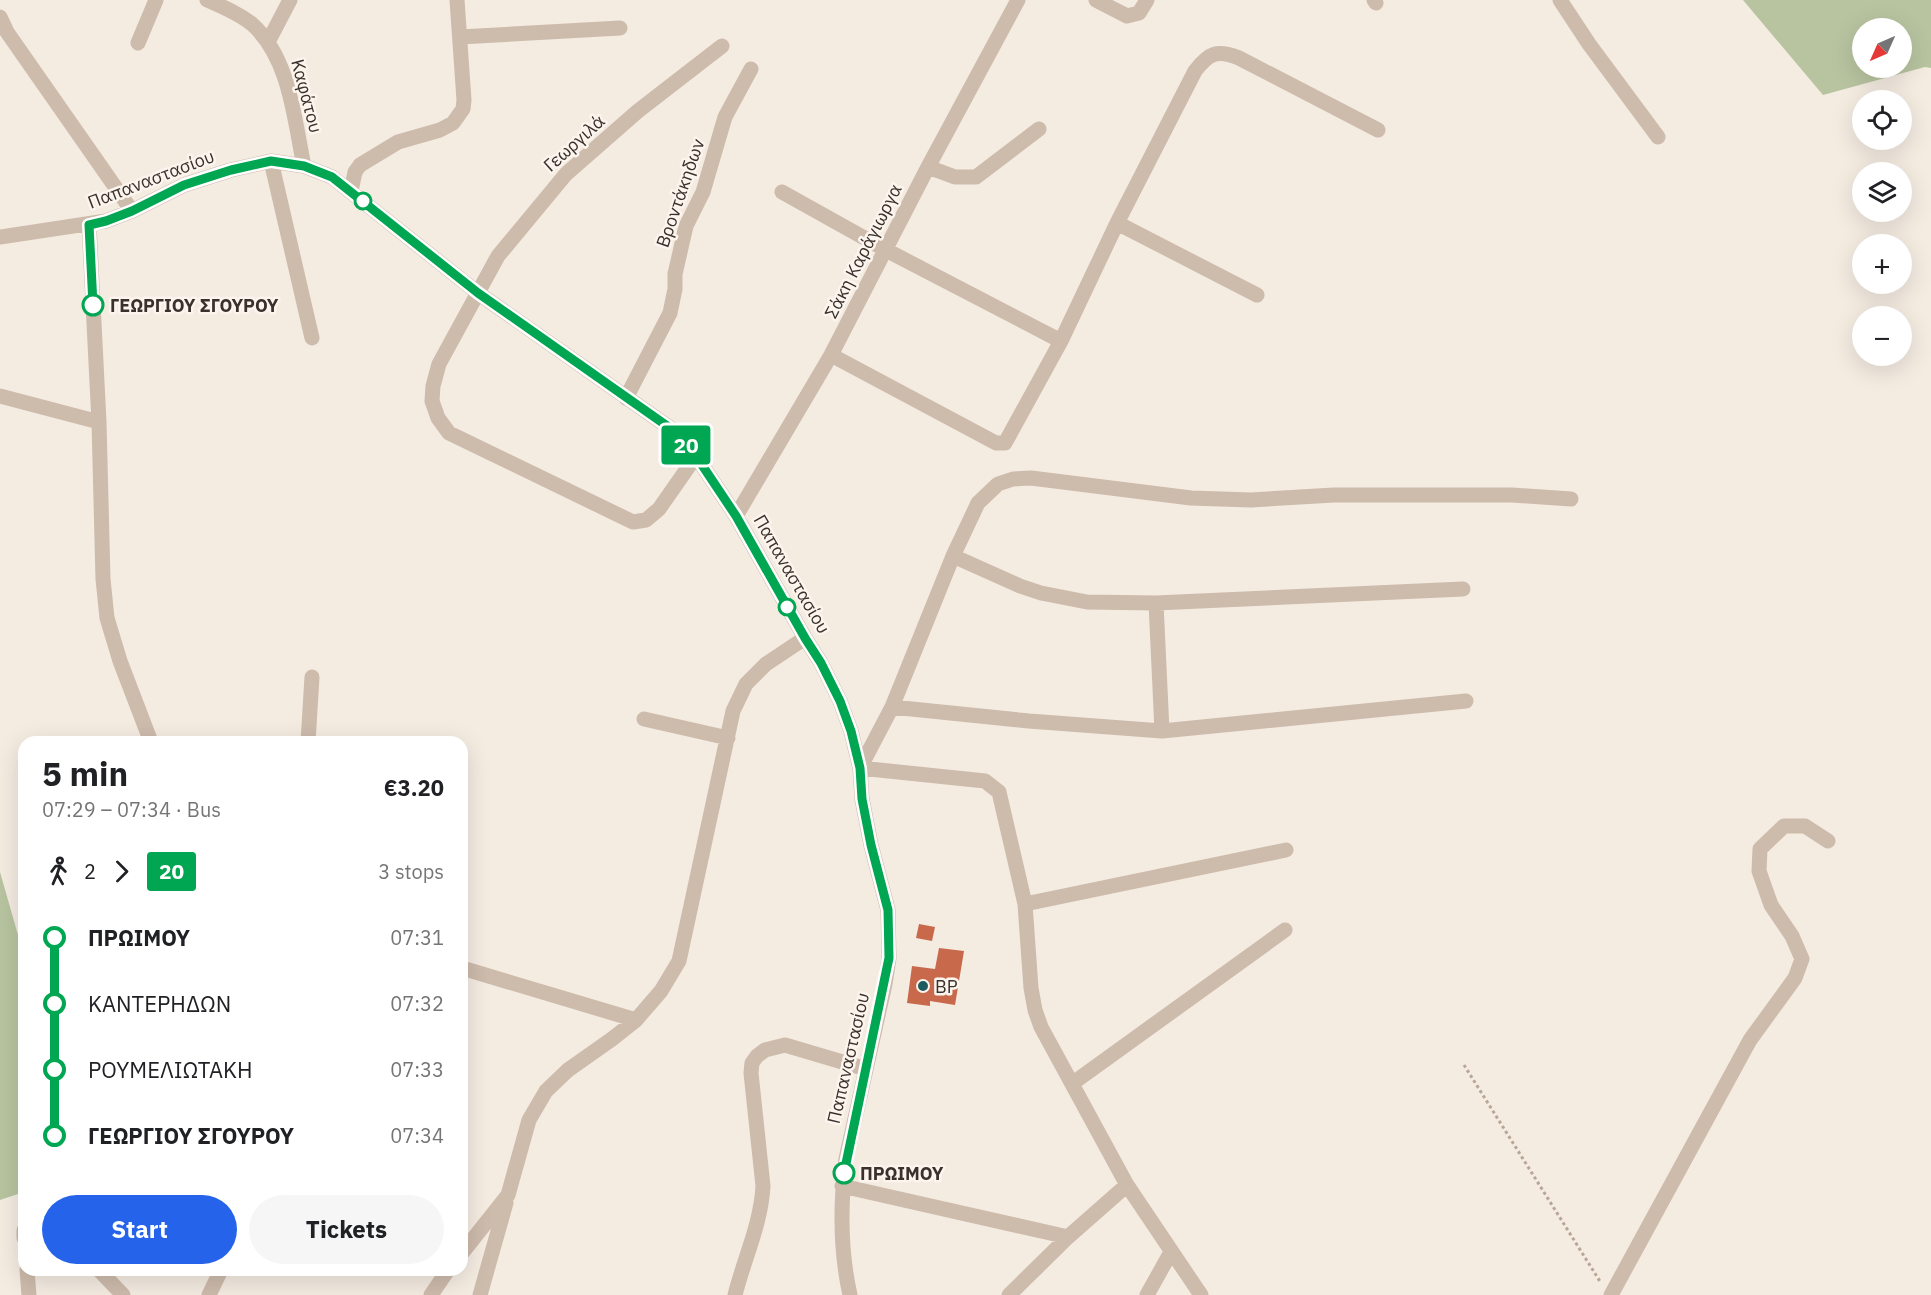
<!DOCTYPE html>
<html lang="en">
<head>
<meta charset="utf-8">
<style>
	body { margin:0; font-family:"IBM Plex Sans",sans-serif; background:#f6f6f6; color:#202124; height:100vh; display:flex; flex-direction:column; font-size:22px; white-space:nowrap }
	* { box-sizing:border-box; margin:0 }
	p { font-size:20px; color:#757577 }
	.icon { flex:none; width:33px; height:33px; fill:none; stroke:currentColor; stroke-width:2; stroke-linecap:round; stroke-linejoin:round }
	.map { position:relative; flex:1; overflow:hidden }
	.drawer { position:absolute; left:18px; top:736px; width:450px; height:540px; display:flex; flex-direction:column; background:#fff; border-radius:18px; box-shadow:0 6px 24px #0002 }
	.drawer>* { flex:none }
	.badge { padding:0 12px; border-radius:4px; font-size:21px; line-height:39px }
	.needle { width:39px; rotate:225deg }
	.controls { position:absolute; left:1852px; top:18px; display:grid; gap:12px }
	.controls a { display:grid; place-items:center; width:60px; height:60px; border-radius:50%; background:#fff; box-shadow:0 6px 24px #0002; font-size:30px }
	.map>.badge { position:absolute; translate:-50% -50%; box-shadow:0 0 0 3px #fff }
	.legs { display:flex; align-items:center; gap:9px; height:66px; padding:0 24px; font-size:20px }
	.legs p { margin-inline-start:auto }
	.headline { display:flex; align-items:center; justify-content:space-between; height:102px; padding:0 24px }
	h1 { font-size:33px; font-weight:800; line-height:45px }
	.button { display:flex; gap:12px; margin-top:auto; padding:12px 24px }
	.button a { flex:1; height:69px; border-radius:36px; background:#2563eb; color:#fff; font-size:24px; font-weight:800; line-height:69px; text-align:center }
	.button a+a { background:#f6f6f6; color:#202124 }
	ul { padding:0 24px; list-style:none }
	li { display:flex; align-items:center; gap:21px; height:66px; font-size:22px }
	li i { display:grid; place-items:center; width:9px; height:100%; margin:0 8px; background:currentColor }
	li i::after { content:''; width:15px; height:15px; margin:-8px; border:4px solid; border-radius:50%; background:#fff }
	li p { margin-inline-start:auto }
	li:first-child i { background:linear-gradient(#0000 50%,currentColor 0) }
	li:last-child i { background:linear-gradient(currentColor 50%,#0000 0) }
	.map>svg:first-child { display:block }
	.green { fill:#b8c4a0; fill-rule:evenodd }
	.building { fill:#c8694b }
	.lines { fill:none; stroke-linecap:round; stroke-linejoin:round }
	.path { stroke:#b9a596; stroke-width:3; stroke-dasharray:3 3; stroke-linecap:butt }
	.minor { stroke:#cdbbac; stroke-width:15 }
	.line-1-casing { stroke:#fff; stroke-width:14 }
	.line-1 { stroke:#00a651; stroke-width:9 }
	.stop-1-dot { fill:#fff; stroke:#00a651; stroke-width:3 }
	.poi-dot { fill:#1f5a5e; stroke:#fbf5ee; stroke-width:2 }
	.labels { text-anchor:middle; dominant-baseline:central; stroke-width:5; stroke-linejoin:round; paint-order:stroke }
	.street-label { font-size:18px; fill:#3b302b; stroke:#fbf5ee }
	.stop-label { font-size:18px; font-weight:bold; fill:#3b302b; stroke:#fbf5ee; text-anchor:start }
	.poi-label { font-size:18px; fill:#3b302b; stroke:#fbf5ee; text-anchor:start }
</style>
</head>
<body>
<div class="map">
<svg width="1931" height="1295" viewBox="0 0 1931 1295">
	<rect width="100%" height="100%" fill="#f4ebe1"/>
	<path class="green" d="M 1743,0 L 1931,0 L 1931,68 L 1925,67 L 1823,95 ZM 1863,28 L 1902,28 L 1902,68 L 1863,68 Z
		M 0,872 L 24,956 L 24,1192 L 0,1200 Z"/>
	<path class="building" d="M 919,924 L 935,927 L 932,941 L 916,938 Z
		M 939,948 L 964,951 L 955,1005 L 930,1001 L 930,1006 L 907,1003 L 912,966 L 935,969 Z"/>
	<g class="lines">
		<path class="path" d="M 1464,1065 L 1601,1283"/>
		<path class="minor" d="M 207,0 C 223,7 238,13 252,24 C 290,58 294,119 304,166
			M 1096,0 L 1127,16 L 1139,13 L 1147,0
			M 1374,0 L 1376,3
			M 1560,0 L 1589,44 L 1658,137
			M 0,17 L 7,32 L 132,211
			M 460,37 L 620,28
			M 268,42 L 290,0
			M 138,43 L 156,0
			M 271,161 L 312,338
			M 928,167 L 955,177 L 976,177 L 1039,129
			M 351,191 L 355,172 L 360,165 L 398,142 L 440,130 L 453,123 L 463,109 L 464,100 L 457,0
			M 782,192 L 886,250 L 1061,341
			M 1117,223 L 1257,295
			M 89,224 L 99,422 L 103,579 L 107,618 L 120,661 L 151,742
			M 0,237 L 106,221 L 132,211 L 184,185 L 231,170 L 271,161 L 304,166 L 332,177 L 478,293 L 670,428 L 696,456 L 736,516 L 805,638 L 821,663 L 840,701 L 851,731 L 860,768 L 862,799 L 871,845 L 888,910 L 889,958 L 885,984 L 846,1159 C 840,1205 840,1250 850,1295
			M 831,355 L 996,443 L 1005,443 L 1061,341 L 1117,223 L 1195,71 C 1209,53 1217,49 1239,58 L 1378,130
			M 0,396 L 99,422
			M 626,398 L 670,313 L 675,289 L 675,274 L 686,226 L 703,192 L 725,117 L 751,69
			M 696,456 L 659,509 L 646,520 L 633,522 L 449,433 L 438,418 L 432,401 L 433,386 L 439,364 L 498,256 L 566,174 L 638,111 L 722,46
			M 736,516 L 831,355 L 928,167 L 1018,0
			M 953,556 L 1020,586 L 1041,593 L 1087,602 L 1156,603 L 1463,589
			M 1156,603 L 1162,731
			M 892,707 L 1029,721 L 1162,731 L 1466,701
			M 644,719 L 728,738
			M 308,742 L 312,677
			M 1025,904 L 1286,850
			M 462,968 L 636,1020
			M 1073,1083 L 1285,930
			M 842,1186 L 1068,1237
			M 24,1230 L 24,1238
			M 462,1253 L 508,1195 L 529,1120 L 546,1091 L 568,1070 L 612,1039 L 636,1020 L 661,991 L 679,961 L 733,711 L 746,684 L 766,664 L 805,638
			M 27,1270 L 29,1295
			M 99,1270 L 123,1295
			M 209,1295 L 221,1270
			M 431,1295 L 448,1270
			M 480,1295 L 506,1203
			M 735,1295 C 744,1259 761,1224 763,1186 L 751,1073 L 752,1063 L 757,1056 L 765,1050 L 785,1045 L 866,1069
			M 1009,1295 L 1068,1237 L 1127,1185
			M 1147,1295 L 1171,1252
			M 1201,1295 L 1127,1185 L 1041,1027 L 1035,1010 L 1031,988 L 1025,904 L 999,792 L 985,781 L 860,768 L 892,707 L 953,556 L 978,503 L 998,484 L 1013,479 L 1031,478 L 1191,498 L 1251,500 L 1334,495 L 1512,495 L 1571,499
			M 1611,1295 L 1750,1040 L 1795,978 L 1802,959 L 1792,936 L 1771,905 L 1759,871 L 1760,849 L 1784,826 L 1805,826 L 1828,841"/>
	</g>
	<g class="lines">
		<g class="line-1-casing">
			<path id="line-1" d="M 93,305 L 89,225 L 106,221 L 132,211 L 184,185 L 231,170 L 271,161 L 304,166 L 332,177 L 478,293 L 670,428 L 696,456 L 736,516 L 805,638 L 821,663 L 840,701 L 851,731 L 860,768 L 862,799 L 871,845 L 888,910 L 889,958 L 844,1173"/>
		</g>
		<use href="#line-1" class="line-1"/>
	</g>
	<g class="stop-1-dot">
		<circle cx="363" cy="201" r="8"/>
		<circle cx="93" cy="305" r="10"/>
		<circle cx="787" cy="607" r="8"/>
		<circle cx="844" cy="1173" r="10"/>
	</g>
	<circle class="poi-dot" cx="923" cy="986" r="6"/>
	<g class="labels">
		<g class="street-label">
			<text transform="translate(307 96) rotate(75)">Καφάτου</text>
			<text transform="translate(574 143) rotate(-42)">Γεωργιλά</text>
			<text transform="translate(151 179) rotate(-21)">Παπαναστασίου</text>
			<text transform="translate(680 193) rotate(-71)">Βροντάκηδων</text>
			<text transform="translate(863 251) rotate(-63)">Σάκη Καράγιωργα</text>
			<text transform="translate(792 574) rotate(60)">Παπαναστασίου</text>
			<text transform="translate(848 1058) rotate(-77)">Παπαναστασίου</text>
		</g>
		<g class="stop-label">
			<text x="110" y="305">ΓΕΩΡΓΙΟΥ ΣΓΟΥΡΟΥ</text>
			<text x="860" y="1173">ΠΡΩΙΜΟΥ</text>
		</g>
		<g class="poi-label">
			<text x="935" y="986">BP</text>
		</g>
	</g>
</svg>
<div class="controls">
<a><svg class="needle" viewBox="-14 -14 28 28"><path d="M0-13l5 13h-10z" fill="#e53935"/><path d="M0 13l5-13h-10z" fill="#757577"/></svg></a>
<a><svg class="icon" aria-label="locate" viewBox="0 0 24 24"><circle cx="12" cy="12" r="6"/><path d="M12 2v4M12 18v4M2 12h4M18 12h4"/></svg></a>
<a><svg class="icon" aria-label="layers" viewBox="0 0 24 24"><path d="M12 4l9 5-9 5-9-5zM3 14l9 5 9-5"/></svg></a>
<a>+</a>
<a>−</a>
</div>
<b class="badge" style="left:686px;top:445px;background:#00a651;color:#fff">20</b>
<section class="drawer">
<div class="headline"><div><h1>5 min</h1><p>07:29 – 07:34 · Bus</p></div><b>€3.20</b></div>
<div class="legs"><svg class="icon" aria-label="walk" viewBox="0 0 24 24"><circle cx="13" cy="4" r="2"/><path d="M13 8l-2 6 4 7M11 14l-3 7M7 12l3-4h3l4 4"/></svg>2<svg class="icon" aria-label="forward" viewBox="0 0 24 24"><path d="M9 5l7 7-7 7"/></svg><b class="badge" style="background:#00a651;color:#fff">20</b><p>3 stops</p></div>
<ul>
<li><i style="color:#00a651"></i><b>ΠΡΩΙΜΟΥ</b><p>07:31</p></li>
<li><i style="color:#00a651"></i><span>ΚΑΝΤΕΡΗΔΩΝ</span><p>07:32</p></li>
<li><i style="color:#00a651"></i><span>ΡΟΥΜΕΛΙΩΤΑΚΗ</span><p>07:33</p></li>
<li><i style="color:#00a651"></i><b>ΓΕΩΡΓΙΟΥ ΣΓΟΥΡΟΥ</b><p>07:34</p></li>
</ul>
<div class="button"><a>Start</a><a>Tickets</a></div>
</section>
</div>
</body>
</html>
